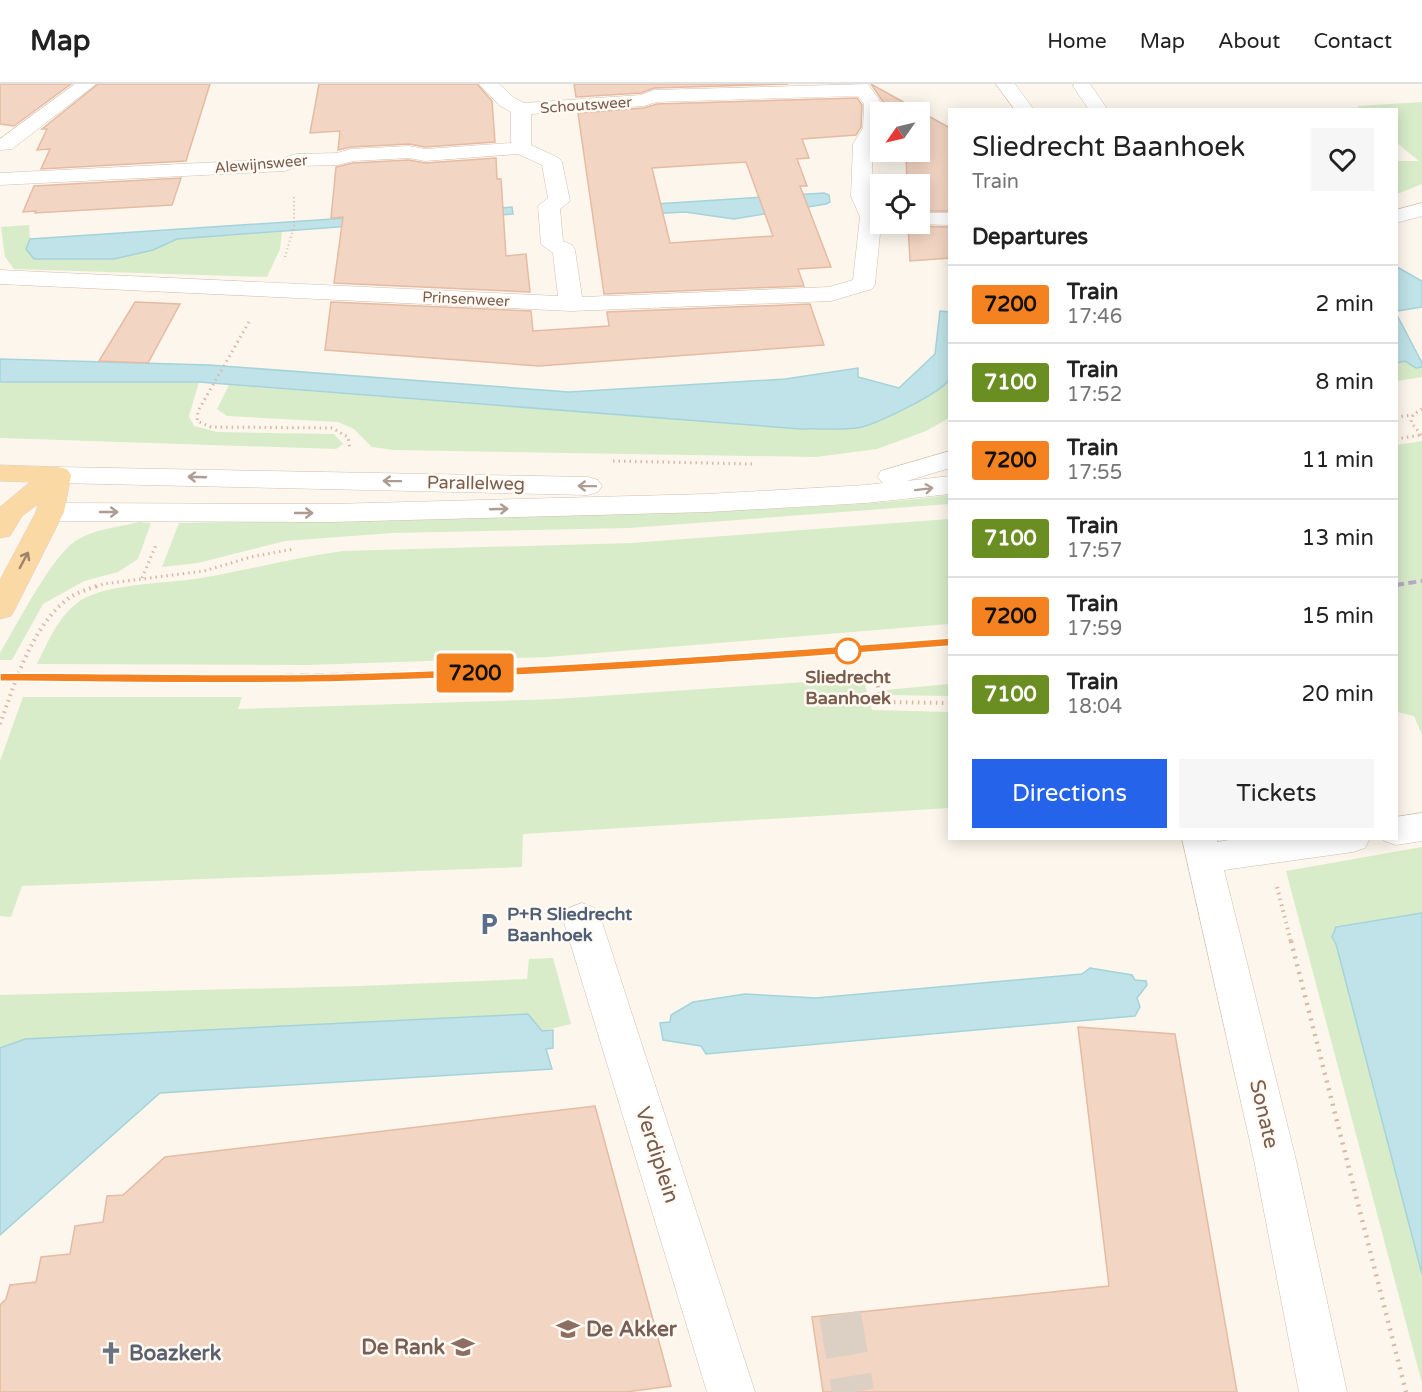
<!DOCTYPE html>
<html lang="en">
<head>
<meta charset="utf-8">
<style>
	body { margin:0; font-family:"Varela Round",sans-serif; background:#f6f6f6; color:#222; height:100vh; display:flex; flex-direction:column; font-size:22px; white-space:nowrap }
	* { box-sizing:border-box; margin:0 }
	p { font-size:20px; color:#767676 }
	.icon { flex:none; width:33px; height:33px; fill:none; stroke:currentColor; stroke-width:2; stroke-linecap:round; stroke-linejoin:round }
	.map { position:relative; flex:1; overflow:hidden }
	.details { position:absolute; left:948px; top:24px; width:450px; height:732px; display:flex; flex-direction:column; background:#fff; border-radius:0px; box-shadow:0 3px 15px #0003 }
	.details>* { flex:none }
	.badge { padding:0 12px; border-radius:4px; font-size:21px; line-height:39px }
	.needle { width:39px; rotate:236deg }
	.fabs { position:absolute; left:870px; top:18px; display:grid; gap:12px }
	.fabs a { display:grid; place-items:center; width:60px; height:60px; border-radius:0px; background:#fff; box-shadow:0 3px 15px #0003; font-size:30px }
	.map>.badge { position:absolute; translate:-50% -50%; box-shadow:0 0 0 3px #fff }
	h2 { padding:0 24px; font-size:22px; line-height:54px }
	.round { display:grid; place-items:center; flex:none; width:63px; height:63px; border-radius:0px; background:#f6f6f6 }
	.overview { display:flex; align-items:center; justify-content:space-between; height:102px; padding:0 24px }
	h1 { font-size:28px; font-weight:600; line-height:45px }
	.action { display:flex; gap:12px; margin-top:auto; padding:12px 24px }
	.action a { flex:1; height:69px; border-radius:0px; background:#2563eb; color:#fff; font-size:24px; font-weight:600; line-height:69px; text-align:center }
	.action a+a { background:#f6f6f6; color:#222 }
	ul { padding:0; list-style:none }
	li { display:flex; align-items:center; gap:18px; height:78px; padding:0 24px; border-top:2px solid #e0e0e0 }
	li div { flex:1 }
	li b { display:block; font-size:22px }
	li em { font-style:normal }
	li .badge { min-width:66px; font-weight:700; text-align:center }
	header { display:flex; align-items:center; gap:36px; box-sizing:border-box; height:84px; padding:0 30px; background:#fff; border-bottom:2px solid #e0e0e0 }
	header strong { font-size:28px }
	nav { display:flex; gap:33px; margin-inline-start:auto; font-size:21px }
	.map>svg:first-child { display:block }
	.green { fill:#d8ecc9 }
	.water { fill:#bfe3e8; stroke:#a5d3da; stroke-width:1.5 }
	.building { fill:#f3d5c3; stroke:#e6bba3; stroke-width:1.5; fill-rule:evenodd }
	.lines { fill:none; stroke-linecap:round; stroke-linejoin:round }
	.minor-tunnel { stroke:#dcd0c4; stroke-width:42; stroke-dasharray:42 21; stroke-linecap:butt }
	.minor-casing { stroke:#d1beb0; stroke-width:1 }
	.major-casing { stroke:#dad1cd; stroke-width:1 }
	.path-far3 { stroke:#d9b8a5; stroke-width:2; stroke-dasharray:1 3; stroke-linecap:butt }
	.path-far2 { stroke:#d9b8a5; stroke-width:3; stroke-dasharray:1.5 4; stroke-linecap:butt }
	.path-far1 { stroke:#d9b8a5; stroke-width:4; stroke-dasharray:1.5 4.5; stroke-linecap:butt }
	.path { stroke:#d9b8a5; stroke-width:4.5; stroke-dasharray:2 6; stroke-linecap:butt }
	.minor { fill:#fff; fill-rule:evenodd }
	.major { fill:#fbd9a5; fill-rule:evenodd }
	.rail-far1 { stroke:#b9a8c9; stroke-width:4; stroke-dasharray:8 4.5; stroke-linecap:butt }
	.rail { stroke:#b9a8c9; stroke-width:4.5; stroke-dasharray:9 6; stroke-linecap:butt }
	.oneway { stroke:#af9d94 }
	.oneway2 { stroke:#a18267 }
	.line { fill:#f58220; stroke:#fff; stroke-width:1.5 }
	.stop-dot { fill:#fff; stroke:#f58220; stroke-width:3 }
	.labels { text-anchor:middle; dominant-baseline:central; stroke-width:5; stroke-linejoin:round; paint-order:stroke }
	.far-street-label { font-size:15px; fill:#7a5c4d; stroke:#fffaf3 }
	.street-label { font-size:18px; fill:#7a5c4d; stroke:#fffaf3 }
	.stop-label { font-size:18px; font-weight:bold; fill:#7a5c4d; stroke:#fffaf3 }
	.service-label { font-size:18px; font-weight:bold; fill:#4e5e75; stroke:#fffaf3; text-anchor:start }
	.near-street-label { font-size:21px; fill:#7a5c4d; stroke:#fffaf3 }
	.near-education-label { font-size:21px; font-weight:bold; fill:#785e54; stroke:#fffaf3; text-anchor:start }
	.near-worship-label { font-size:21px; font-weight:bold; fill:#5b616d; stroke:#fffaf3; text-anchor:start }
</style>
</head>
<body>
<header>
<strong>Map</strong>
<nav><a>Home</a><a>Map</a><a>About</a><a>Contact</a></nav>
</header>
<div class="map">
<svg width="1422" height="1308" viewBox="0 0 1422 1308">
	<rect width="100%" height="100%" fill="#fdf6ec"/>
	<path class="green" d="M 1422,18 L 1422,100 L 1397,110 L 1397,77 L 1419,77 L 1397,59 L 1396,26 L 1360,25 L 1357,22 Z
		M 29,141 L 30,155 L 26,165 L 34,175 L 114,175 L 153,166 L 176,155 L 282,148 L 280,165 L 267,193 L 14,185 L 5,173 L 1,143 Z
		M 1405,277 L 1416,284 L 1422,283 L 1422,293 L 1397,297 L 1397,279 Z
		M 950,296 L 949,334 L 926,347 L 877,365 L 816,373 L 394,366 L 372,363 L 354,345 L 338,338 L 227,332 L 217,325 L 229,301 L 801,345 C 818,344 846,347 862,343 C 880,338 938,310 950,296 Z
		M 0,298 L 199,298 L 189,332 L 194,342 L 217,348 L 334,350 L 343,360 L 336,365 L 0,354 Z
		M 1422,357 L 1422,651 L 1414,632 L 1397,628 L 1396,361 Z
		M 949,411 L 949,420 L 629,444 L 392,449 L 285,457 L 198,479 L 162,483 L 179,439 C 359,436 539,435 719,426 C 796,423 873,422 949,411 Z
		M 949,435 L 949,540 L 548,573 L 308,581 L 37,580 C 48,558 57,535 77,519 C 103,498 173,500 207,493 C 253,485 297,473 343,467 L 631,459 Z
		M 139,438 L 151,439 L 138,475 L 118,488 L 84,497 L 43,520 L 12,576 L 0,576 L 0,569 C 17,541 52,471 77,456 C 95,445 119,443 139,438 Z
		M 863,594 L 872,626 L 949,628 L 949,724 L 523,750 L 522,783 L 22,802 L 11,833 L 0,832 L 0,677 L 23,613 L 242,613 L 238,625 L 556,615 Z
		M 949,600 L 949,612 L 888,611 L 886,606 Z
		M 1422,763 L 1422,829 L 1336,842 L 1332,853 L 1336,860 L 1422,1190 L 1422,1299 L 1286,787 Z
		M 553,874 L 571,940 L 542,947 L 528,930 L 25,955 L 0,964 L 0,911 L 360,902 L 527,895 L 529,875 Z"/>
	<path class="water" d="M 824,109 L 829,111 L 830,118 L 826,120 L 734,135 L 685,128 L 597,133 L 594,124 Z
		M 512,123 L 513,130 L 177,155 L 153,166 L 114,175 L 34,175 L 26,165 L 30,155 Z
		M 1397,183 L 1422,197 L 1422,223 L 1397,227 Z
		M 940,227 L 949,228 L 949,296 C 939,310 880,338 862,343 C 846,347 818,344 801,345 L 199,298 L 0,298 L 0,275 L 209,281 L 569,308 L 785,295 L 858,284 L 858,293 L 899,304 L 935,270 Z
		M 1396,229 L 1422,279 L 1422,283 L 1416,284 L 1405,277 L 1397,279 Z
		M 1422,829 L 1422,1190 L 1336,860 L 1332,853 L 1336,843 Z
		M 1090,884 L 1132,891 L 1135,896 L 1146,897 L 1147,901 L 1137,914 L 1140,923 L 1135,932 L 706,970 L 701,962 L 663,956 L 660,939 L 670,938 L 671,931 L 693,918 L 745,910 L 816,914 L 1082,890 Z
		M 528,930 L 542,947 L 553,946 L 553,964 L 546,965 L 552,985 L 160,1009 L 0,1151 L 0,964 L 25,955 Z"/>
	<path class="building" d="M 0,0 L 71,0 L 14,42 L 0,40 Z
		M 98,0 L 210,0 L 186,77 L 41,85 L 50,65 L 37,66 L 47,45 L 42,45 Z
		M 319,0 L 477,0 L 492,17 L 495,58 L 425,63 L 409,60 L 351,63 L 338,66 L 340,47 L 310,49 Z
		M 574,0 L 788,0 L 654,4 L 641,9 L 576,13 Z
		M 871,0 L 950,44 L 950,127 L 920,127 L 920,100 L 907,100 L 906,68 L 920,68 L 920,28 L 884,28 L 884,19 Z
		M 857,14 L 862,21 L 861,43 L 856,51 L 802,55 L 809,74 L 797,75 L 807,102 L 800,102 L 831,183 L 798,185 L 804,202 L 604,210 L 578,29 L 644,24 L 657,20 ZM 746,78 L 773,152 L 670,159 L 652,84 Z
		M 496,74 L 497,95 L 501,95 L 506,172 L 526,170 L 530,208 L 334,199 L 343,133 L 331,134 L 336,83 L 353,79 L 409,76 L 425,79 Z
		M 181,94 L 172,121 L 35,129 L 36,127 L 23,128 L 34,102 Z
		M 908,140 L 912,142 L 950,143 L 950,174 L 910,177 Z
		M 135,218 L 180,220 L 148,279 L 99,277 Z
		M 331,218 L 531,227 L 533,247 L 609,242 L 607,228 L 810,220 L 824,261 L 539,282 L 325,266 Z
		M 1078,943 L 1175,950 L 1237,1308 L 823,1308 L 812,1233 L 1109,1202 Z
		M 595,1022 L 671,1302 L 626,1308 L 0,1308 L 0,1221 L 6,1215 L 10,1201 L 36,1198 L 41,1173 L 70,1170 L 75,1142 L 103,1138 L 107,1112 L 123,1111 L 165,1073 Z"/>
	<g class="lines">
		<path class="minor-tunnel" d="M 840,1230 L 853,1308"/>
		<g class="minor-casing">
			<path id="minor" d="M 75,0 L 96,0 L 12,65 L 0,66 L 0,55 Z
				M 479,0 L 499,0 L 513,13 L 524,19 L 641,11 L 654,6 L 868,0 L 882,20 L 880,48 L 873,60 L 871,112 L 880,131 L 881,140 L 875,200 L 872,205 L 831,217 L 571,227 L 0,200 L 0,186 L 558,212 L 553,169 L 541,160 L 538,122 L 548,114 L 542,81 L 518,70 L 425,77 L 409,74 L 353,77 L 338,81 L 299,82 L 285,87 L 0,101 L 0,89 L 281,75 L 296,70 L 337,69 L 351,65 L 409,62 L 425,65 L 511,59 L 511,28 L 499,21 ZM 858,12 L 864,20 L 863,44 L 853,60 L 851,112 L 860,133 L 853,196 L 829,203 L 582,213 L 575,166 L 572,161 L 563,157 L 560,125 L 570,117 L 562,78 L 559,74 L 531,61 L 531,30 L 644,22 L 657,18 Z
				M 996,0 L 1015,0 L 1034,26 L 1015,26 Z
				M 1074,0 L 1090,0 L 1108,26 L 1089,26 L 1073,2 Z
				M 1422,119 L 1422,132 L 1396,139 L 1396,126 Z
				M 920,129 L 950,129 L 950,141 L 912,140 L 920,140 Z
				M 950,367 L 950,384 L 907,397 L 950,392 L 950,410 L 866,419 L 708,428 L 332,438 L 50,437 L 40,434 L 36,428 L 40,422 L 50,419 L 332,420 L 708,410 L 866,401 L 883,399 L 877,393 L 881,387 Z
				M 57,383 L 588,393 L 598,396 L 602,402 L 598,408 L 588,411 L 57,399 L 47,397 L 43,391 L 47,385 Z
				M 1422,729 L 1422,757 L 1396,761 L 1384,757 L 1382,754 L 1396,754 L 1396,733 Z
				M 1182,754 L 1217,754 L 1217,758 L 1241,754 L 1370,754 L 1365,764 L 1353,768 L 1224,786 L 1296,1076 L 1347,1308 L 1299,1308 L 1254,1076 Z
				M 582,819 L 595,824 L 601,835 L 755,1308 L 707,1308 L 563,835 L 569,824 Z"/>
		</g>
		<g class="major-casing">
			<path id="major" d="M 0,381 L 57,383 L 67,385 L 71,391 L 64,428 L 15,525 L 11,532 L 0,535 L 0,496 L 36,428 L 38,420 L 22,432 L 10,452 L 0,454 L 0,423 L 30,398 L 0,397 Z"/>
		</g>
		<path class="path-far3" d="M 285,173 L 294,142 L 294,111"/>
		<path class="path-far2" d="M 249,238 L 198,327 L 197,337 L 211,343 L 332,344 L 348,353 L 350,365
			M 1396,333 L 1413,331
			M 1421,351 L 1411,338 L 1413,331 L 1422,325
			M 1396,355 L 1421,351
			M 613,377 L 752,380
			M 142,494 L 156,461
			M 96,503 L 103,500 L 204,487 L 251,473 L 294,465"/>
		<path class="path-far1" d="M 878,602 L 880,618 L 950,619
			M 0,640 C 15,599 32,541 69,514 C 77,508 90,505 99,501
			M 1277,803 L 1291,858"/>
		<path class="path" d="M 1291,857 L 1406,1308"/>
		<use href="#minor" class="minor"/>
		<use href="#major" class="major"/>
		<path class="rail-far1" d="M 1396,501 L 1422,497"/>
		<path class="rail" d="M 0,593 C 318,596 634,586 950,558"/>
	</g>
	<defs><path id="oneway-shaft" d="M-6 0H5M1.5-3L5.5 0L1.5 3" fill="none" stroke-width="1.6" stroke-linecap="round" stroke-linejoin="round" transform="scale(1.5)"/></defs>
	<g class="oneway">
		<use href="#oneway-shaft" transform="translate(197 393) rotate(-178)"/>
		<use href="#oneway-shaft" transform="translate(392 397) rotate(-179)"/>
		<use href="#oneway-shaft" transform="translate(587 402) rotate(-179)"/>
		<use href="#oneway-shaft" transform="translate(924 405) rotate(-7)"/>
		<use href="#oneway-shaft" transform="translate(499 425) rotate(-2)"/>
		<use href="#oneway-shaft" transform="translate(109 428)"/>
		<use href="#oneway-shaft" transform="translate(304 429)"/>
	</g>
	<use class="oneway2" href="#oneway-shaft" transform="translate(24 476) rotate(-62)"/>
	<path class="line" d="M 950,554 L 955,558 L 950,562 C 743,578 537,593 330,598 C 220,600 110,598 0,597 L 0,589 C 110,589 220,592 330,590 C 537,585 743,570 950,554 Z"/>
	<defs>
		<g id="parking-bare" transform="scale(1.8)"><path d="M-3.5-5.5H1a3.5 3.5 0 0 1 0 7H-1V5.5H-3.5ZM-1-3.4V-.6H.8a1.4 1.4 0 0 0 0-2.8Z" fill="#5c6f8a" stroke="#fffaf3" stroke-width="2.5" paint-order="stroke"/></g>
		<g id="school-bare" transform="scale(1.8)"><path d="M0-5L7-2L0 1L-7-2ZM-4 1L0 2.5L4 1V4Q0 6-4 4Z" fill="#8d6e63" stroke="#fffaf3" stroke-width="2.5" paint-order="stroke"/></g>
		<g id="church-bare" transform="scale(1.8)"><path d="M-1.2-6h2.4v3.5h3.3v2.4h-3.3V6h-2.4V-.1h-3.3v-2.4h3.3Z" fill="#6b7280" stroke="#fffaf3" stroke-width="2.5" paint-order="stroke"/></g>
	</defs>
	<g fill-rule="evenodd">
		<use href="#parking-bare" x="489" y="840"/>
		<use href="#school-bare" x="568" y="1245"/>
		<use href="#school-bare" x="463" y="1263"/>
		<use href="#church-bare" x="111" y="1269"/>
	</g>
	<circle class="stop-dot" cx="848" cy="567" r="12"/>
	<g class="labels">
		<g class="far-street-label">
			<text transform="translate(586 21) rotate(-4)">Schoutsweer</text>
			<text transform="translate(261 80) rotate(-5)">Alewijnsweer</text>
			<text transform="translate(466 215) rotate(3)">Prinsenweer</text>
		</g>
		<g class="street-label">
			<text transform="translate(476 399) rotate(1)">Parallelweg</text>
		</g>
		<g class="stop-label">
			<text x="848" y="593">Sliedrecht<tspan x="848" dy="21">Baanhoek</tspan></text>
		</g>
		<g class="service-label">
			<text x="507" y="830">P+R Sliedrecht<tspan x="507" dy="21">Baanhoek</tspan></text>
		</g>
		<g class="near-street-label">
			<text transform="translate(1264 1030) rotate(77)">Sonate</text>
			<text transform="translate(657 1071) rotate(72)">Verdiplein</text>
		</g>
		<g class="near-education-label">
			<text x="586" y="1245">De Akker</text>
			<text x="445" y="1263" text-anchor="end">De Rank</text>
		</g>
		<g class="near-worship-label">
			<text x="129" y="1269">Boazkerk</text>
		</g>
	</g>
</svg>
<div class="fabs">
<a><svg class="needle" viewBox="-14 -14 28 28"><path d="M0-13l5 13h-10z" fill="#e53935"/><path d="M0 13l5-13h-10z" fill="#767676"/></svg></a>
<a><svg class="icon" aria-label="locate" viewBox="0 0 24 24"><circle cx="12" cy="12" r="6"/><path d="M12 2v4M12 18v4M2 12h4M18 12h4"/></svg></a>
</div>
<b class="badge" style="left:475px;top:589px;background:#f58220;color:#111">7200</b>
<section class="details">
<div class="overview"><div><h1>Sliedrecht Baanhoek</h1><p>Train</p></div><a class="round"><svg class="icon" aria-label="heart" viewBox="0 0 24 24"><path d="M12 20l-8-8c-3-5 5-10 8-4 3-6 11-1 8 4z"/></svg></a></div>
<h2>Departures</h2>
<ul>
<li><span class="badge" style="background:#f58220;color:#111">7200</span><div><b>Train</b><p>17:46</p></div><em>2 min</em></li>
<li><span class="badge" style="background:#6b8e23;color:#fff">7100</span><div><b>Train</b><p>17:52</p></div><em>8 min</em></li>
<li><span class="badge" style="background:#f58220;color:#111">7200</span><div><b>Train</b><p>17:55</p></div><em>11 min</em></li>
<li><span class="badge" style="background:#6b8e23;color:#fff">7100</span><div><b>Train</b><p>17:57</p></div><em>13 min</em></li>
<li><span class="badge" style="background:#f58220;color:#111">7200</span><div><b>Train</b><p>17:59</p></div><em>15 min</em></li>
<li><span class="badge" style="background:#6b8e23;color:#fff">7100</span><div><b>Train</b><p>18:04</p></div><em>20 min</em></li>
</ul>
<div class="action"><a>Directions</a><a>Tickets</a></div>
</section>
</div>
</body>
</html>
